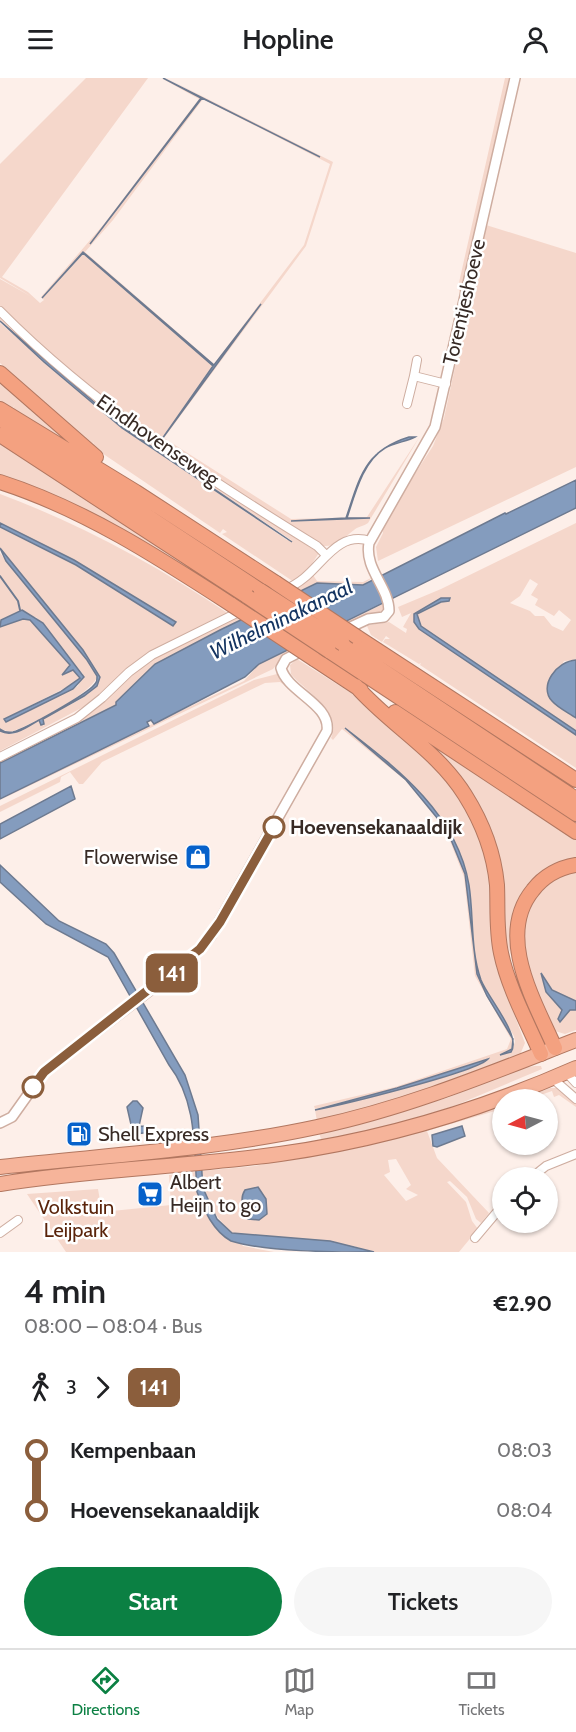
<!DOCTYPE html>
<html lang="en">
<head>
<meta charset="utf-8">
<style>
	body { margin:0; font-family:Cabin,sans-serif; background:#f6f6f6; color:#202124; height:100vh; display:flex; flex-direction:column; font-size:22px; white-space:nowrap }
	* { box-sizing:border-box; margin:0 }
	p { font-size:20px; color:#757577 }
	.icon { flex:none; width:33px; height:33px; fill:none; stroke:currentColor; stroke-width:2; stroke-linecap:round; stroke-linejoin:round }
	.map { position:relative; height:1174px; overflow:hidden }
	.sheet { display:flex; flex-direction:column; background:#fff; flex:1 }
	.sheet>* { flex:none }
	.badge { padding:0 12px; border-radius:9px; font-size:21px; line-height:39px }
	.needle { width:39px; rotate:264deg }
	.controls { position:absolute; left:492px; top:1011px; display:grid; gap:12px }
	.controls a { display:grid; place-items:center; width:66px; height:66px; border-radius:50%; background:#fff; box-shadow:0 2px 4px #0004; font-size:30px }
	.map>.badge { position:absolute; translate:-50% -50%; box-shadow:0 0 0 3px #fff }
	.legs { display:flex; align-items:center; gap:9px; height:66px; padding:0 24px; font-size:20px }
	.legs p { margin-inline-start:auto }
	.overview { display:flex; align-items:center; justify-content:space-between; height:102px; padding:0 24px }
	h1 { font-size:33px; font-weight:600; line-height:45px }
	.cta { display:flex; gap:12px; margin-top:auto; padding:12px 24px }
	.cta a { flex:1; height:69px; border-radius:36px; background:#0b8043; color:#fff; font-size:24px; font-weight:600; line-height:69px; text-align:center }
	.cta a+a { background:#f6f6f6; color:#202124 }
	ul { padding:0 24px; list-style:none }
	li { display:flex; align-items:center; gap:21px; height:60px; font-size:22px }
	li i { display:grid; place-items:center; width:9px; height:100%; margin:0 8px; background:currentColor }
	li i::after { content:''; width:15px; height:15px; margin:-8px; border:4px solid; border-radius:50%; background:#fff }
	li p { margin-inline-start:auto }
	li:first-child i { background:linear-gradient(#0000 50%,currentColor 0) }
	li:last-child i { background:linear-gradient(currentColor 50%,#0000 0) }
	header { display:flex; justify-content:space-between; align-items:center; height:78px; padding:0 24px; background:#fff; font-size:27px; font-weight:600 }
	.menu { display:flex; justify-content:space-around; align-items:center; height:84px; border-top:2px solid #e0e0e0; background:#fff; font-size:16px; color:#757577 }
	.menu a { display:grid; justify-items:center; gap:3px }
	.menu .active { color:#0b8043 }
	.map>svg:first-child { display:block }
	.green { fill:#f5d7cb; fill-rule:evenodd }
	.water { fill:#849cbe; stroke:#6d7a90; stroke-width:1.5 }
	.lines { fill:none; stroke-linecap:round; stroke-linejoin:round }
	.stream { stroke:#6d7a90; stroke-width:2 }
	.minor-casing { stroke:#ceada0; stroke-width:10 }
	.tertiary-casing { stroke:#ceada0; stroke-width:12 }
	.trunk-casing { stroke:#b27760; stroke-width:16 }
	.motorway-casing { stroke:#b27760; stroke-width:16 }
	.minor { stroke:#fff; stroke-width:8 }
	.tertiary { stroke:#fff; stroke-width:9 }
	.trunk { stroke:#f6b49a; stroke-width:14 }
	.motorway { stroke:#f4a180; stroke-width:14 }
	.motorway-bridge-casing { stroke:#b27760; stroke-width:16; stroke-linecap:butt }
	.motorway-bridge { stroke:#f4a180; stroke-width:14 }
	.line-1-casing { stroke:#fff; stroke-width:14 }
	.line-1 { stroke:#8b5e3c; stroke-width:9 }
	.stop-1-dot { fill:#fff; stroke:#8b5e3c; stroke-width:3 }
	.labels { text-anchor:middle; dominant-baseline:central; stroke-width:5; stroke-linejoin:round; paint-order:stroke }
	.street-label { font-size:20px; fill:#372a25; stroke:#fff }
	.stop-label { font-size:20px; font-weight:bold; fill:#372a25; stroke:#fff; text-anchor:start }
	.poi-label { font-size:20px; fill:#372a25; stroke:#fff; text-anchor:start }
	.park-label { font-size:20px; fill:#5a240b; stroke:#fff }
	.water-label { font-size:21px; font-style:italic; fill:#143461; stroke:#fff }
</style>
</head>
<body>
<header><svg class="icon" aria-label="menu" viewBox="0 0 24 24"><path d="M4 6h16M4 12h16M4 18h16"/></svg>Hopline<svg class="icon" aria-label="person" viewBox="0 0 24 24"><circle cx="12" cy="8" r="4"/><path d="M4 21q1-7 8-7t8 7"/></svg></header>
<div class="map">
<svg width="576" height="1174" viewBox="0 0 576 1174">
	<rect width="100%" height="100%" fill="#fdefe9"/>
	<path class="green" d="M 86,0 L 148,0 L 2,199 L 28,214 L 40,225 L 44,222 L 41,219 L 104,146 L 199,21 L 161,0 L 202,19 L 166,0 L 333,84 L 306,168 L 164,360 L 291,441 L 367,439 L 420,358 L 368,445 C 364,448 357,449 354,452 C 345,459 336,469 323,468 L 133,347 L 0,231 L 0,201 L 32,219 L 0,200 L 0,86 ZM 203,21 L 330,86 L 304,167 L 214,286 L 85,174 L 113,142 Z
		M 505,0 L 509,0 L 501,37 L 510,0 L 512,0 L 461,220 L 458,209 Z
		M 486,147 L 576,175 L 576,389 L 378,483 L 376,469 L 383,455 L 381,448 L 433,368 L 444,340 Z
		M 0,236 L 117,340 L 310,466 L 319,475 L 309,490 L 295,504 L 146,578 L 87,627 L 0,673 L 0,653 L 13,656 L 39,642 L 44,648 L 43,641 C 59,630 96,620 100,599 L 83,572 L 0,470 L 0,416 C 78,445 155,486 229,536 L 294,504 L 222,456 L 227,454 L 223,451 L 220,455 L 96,371 L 92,368 L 94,364 L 91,367 L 0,285 L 0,245 L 122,350 L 287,462 L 291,462 L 123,349 L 17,259 L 0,243 Z
		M 0,301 L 76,369 L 12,332 L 15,327 L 11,332 L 0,326 Z
		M 0,365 L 239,523 L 237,525 L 0,399 Z
		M 576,445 L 576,582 L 564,583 C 544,619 542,616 576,640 L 576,654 L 547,636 L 576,657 L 576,690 L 420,587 L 421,585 L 419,586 L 383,564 L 385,561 L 390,561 L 386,558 L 382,564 L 371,557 L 367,548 L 363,548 L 389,544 L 406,555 L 407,551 L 403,549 L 411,535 L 402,539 L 398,529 L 441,511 ZM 530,501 L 538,506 L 531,517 L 538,521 L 535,527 L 554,538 L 559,532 L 571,542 L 563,553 L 552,548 L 544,538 L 535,538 L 530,533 L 510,525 L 520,518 ZM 444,520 L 450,520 L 449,523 L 441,524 L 417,536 L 421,548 L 538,627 L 537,630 L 419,551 L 414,544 L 414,536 Z
		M 0,475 L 87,582 L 97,598 C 95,614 27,650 10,654 L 0,651 L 0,549 L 23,541 L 30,542 L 70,587 L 63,597 L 73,592 L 80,599 L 75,605 L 4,641 L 7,644 L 78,608 L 83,596 L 36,539 L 6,539 L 0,543 Z
		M 313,497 L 317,503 L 363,504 L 373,499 L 363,507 L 312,507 L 155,586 L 116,624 L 117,626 L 105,634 L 0,685 L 0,682 L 79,643 L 140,587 L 298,508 Z
		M 385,525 L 384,532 L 284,578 L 273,591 L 0,722 L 63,688 L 244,603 L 259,586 Z
		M 297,581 L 351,615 L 392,648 L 444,697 L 474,741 L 491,795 L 496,888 L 525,965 L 519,979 L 397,1023 L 317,1043 L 315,1032 L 394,1013 L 476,987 L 487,981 L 397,1010 L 315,1031 L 314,1028 L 395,1009 L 507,971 L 511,961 L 475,898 L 464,799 L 445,750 L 405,702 L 342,651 L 333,662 L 331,660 C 343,634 306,614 291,596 L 290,587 ZM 345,650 C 401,693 450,732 468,803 C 475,831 470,861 477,890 C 484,915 501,936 514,958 L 515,964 L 511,974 L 501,977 L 512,971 L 513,961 L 487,918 L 477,896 L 465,796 L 447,752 L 406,702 Z
		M 277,596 L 291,612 L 280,604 L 265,605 L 102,684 L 83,706 L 79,706 L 70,694 L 61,699 L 60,704 L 0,734 L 0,728 L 254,602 Z
		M 410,652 L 576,762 L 576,785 L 566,787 L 516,836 L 540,950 L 507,867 L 483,746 Z
		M 576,793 L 576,952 L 565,956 L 555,953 C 529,895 492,820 576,793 Z
		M 535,988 L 541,988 L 542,991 L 454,1028 L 366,1056 L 322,1065 L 319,1054 L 447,1020 L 521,990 Z
		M 550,1010 L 558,1010 L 576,1023 L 576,1029 L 559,1017 L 554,1019 L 552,1013 L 529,1021 L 519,1022 Z
		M 502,1027 L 502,1031 L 427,1053 L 437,1080 L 489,1135 L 481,1145 L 476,1141 L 467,1119 L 450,1103 L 447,1104 L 466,1124 L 472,1143 L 478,1151 L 459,1174 L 374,1174 L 353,1168 L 232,1155 C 213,1137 204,1119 202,1093 L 255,1088 L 470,1039 ZM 396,1081 L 411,1107 L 406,1111 L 418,1117 L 406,1123 L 384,1097 L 390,1094 L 388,1082 Z
		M 196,1094 L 197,1114 L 202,1127 L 243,1168 L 274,1174 L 66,1174 L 27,1116 L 98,1111 L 102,1134 L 171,1127 L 169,1097 Z"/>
	<path class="water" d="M 163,0 L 320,79 L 202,20 L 90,166 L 201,20 Z
		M 83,174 L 214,287 L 261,226 L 162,361 L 213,288 L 83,175 L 42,220 Z
		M 0,243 L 123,349 L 292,464 L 122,350 L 44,284 Z
		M 409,359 L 415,359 C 408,363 394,365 385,370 C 363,383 355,416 347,440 L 370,440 L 291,443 L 346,440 C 360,399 364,373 409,359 Z
		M 576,402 L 576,430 L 259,586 L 245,599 L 154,646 L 151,642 L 147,644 L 149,648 L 0,721 L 0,685 L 116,627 L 116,624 L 155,586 L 220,552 L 317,505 L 363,507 L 505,435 L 506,436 Z
		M 0,445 L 74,482 L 176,544 L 173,548 L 76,487 L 0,449 Z
		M 0,470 L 83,572 L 100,599 L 97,608 L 84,618 L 43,641 L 44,646 L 41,647 L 39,642 C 27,649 13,660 0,653 L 0,651 C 4,654 7,655 13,654 C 25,651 86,617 94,607 C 97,604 97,603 97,598 L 87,582 L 6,483 Z
		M 441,520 L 450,520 L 449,523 L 441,524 L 417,536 L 421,548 L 576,653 L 576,657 L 419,551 L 414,544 L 414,536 Z
		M 22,532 L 43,545 L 84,599 L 73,611 L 6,644 L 4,641 L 60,614 L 80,600 L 73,592 L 62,597 L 70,587 L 30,542 L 23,541 L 0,549 L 1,542 Z
		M 576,582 L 576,640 C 569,635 558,630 552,623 C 538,608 557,583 576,582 Z
		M 345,650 C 398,691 457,736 469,807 C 474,839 470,871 481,902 C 488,920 522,958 511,974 L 500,977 L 512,971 L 513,961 L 487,918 L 477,896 L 465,796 L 447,752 L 406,702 Z
		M 71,708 L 75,721 L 0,761 L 0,746 Z
		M 0,787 L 59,843 L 106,866 L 114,875 L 185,997 L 198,1037 L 203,1110 L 217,1141 L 232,1155 L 330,1163 L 374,1174 C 333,1174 267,1174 231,1163 C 213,1153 204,1132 197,1114 C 194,1070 197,1023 169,987 L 108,879 L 46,846 L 0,804 Z
		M 541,895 L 552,912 L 576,923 L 576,932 L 570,932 L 560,944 L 558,941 L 562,932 L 546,914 Z
		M 488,981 C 477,994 341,1027 315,1032 L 397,1010 Z
		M 133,1023 L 137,1023 L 143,1030 L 139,1048 L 153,1049 L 151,1054 L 136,1056 L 132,1051 L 127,1029 Z
		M 462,1048 L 465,1058 L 437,1069 L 433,1068 L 432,1057 Z
		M 258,1109 L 266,1121 L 267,1136 L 259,1142 L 248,1141 C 243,1133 239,1121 245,1112 Z"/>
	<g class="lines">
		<path class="stream" d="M 0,498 L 18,523 L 20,532"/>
		<g class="minor-casing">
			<path id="minor" d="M 0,233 C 93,327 205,399 317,468 L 326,477
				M 417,282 L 414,298 L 446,306
				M 407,326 L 414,298
				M 284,512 C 291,509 298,505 304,500 C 324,484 339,453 370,463
				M 0,679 L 77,640 L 102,620 L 129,594 L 152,577 L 259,524
				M 566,994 L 576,1005
				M 552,1000 L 576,1021
				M 531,1100 L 546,1088 L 576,1076
				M 0,1155 L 18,1142
				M 475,1160 L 502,1128"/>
		</g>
		<g class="tertiary-casing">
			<path id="tertiary" d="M 342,553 L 368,541 L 384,539 L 389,533 C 389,509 364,491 369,465 L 435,349 L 515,0
				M 0,1045 L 12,1039 L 44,994 L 188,883 L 211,858 L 327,653 C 331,626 287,614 281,590 L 286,581 L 321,563"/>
		</g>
		<g class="trunk-casing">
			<path id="trunk" d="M 0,1089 C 108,1077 210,1072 317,1049 C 407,1030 491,995 576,962
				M 0,1106 C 93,1091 187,1089 280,1076 C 381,1062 483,1031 576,990"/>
		</g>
		<g class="motorway-casing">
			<path id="motorway" d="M 0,295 L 96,379
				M 0,331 L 136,414 L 276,505
				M 0,341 L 261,513
				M 0,357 L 248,519
				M 0,404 C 84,431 158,479 232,527
				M 357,559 L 576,702
				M 343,566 L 576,721
				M 329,573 L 576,736
				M 314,581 L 361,612
				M 356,608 C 390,647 437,672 465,717 C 482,744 494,775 497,807 C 498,829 496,852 501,875 C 508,909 527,944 541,976
				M 395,634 L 576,754
				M 555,970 C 535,924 495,858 533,812 C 544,798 558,790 576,787"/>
		</g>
		<use href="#minor" class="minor"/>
		<use href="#tertiary" class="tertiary"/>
		<use href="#trunk" class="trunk"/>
		<use href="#motorway" class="motorway"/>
		<g class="motorway-bridge-casing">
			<path id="motorway-bridge" d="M 276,505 L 357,559
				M 261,513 L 343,566
				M 248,519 L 329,573
				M 232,527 L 314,581"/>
		</g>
		<use href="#motorway-bridge" class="motorway-bridge"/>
	</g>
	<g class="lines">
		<g class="line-1-casing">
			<path id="line-1" d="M 33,1009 L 44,994 L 200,871 L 220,844 L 274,749"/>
		</g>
		<use href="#line-1" class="line-1"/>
	</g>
	<defs>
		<g id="shop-square" transform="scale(1.35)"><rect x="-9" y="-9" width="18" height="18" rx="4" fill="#0661ca" stroke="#fff"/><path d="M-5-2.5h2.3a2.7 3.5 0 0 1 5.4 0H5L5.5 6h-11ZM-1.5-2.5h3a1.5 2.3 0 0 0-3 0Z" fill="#fff"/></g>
		<g id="fuel-square" transform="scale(1.35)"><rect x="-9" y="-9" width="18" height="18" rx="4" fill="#0661ca" stroke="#fff"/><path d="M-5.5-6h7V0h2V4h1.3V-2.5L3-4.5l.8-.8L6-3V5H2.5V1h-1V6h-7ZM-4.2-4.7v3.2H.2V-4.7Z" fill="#fff"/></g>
		<g id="supermarket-square" transform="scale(1.35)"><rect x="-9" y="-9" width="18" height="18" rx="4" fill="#0661ca" stroke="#fff"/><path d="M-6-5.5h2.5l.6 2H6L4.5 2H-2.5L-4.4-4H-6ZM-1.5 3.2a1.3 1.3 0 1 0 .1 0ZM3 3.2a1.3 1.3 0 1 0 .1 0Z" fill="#fff"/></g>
	</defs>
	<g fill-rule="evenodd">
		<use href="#shop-square" x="198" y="779"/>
		<use href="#fuel-square" x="79" y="1056"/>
		<use href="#supermarket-square" x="150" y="1116"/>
	</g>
	<g class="stop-1-dot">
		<circle cx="274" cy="749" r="10"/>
		<circle cx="33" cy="1009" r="10"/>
	</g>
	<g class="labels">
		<g class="street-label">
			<text transform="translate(464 224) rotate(-77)">Torentjeshoeve</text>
			<text transform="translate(158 362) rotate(35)">Eindhovenseweg</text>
		</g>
		<g class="stop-label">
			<text x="290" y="749">Hoevensekanaaldijk</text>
		</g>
		<g class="poi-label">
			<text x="178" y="779" text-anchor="end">Flowerwise</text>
			<text x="98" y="1056">Shell Express</text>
			<text x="170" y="1104">Albert<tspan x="170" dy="23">Heijn to go</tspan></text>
		</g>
		<g class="park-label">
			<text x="76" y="1129">Volkstuin<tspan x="76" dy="23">Leijpark</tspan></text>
		</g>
		<g class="water-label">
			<text transform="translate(281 541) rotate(-26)">Wilhelminakanaal</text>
		</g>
	</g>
</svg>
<div class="controls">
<a><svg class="needle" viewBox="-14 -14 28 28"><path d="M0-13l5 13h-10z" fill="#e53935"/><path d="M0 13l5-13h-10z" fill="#757577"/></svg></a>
<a><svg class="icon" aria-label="locate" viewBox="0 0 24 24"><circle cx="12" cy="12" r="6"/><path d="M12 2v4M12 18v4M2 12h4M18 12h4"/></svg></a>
</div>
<b class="badge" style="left:172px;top:895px;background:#8b5e3c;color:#fff">141</b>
</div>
<section class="sheet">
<div class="overview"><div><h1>4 min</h1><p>08:00 – 08:04 · Bus</p></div><b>€2.90</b></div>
<div class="legs"><svg class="icon" aria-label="walk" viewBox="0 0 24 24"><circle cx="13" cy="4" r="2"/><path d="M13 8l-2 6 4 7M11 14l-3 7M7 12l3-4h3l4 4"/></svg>3<svg class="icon" aria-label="forward" viewBox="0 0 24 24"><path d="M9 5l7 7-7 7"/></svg><b class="badge" style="background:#8b5e3c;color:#fff">141</b></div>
<ul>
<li><i style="color:#8b5e3c"></i><b>Kempenbaan</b><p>08:03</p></li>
<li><i style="color:#8b5e3c"></i><b>Hoevensekanaaldijk</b><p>08:04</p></li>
</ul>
<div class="cta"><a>Start</a><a>Tickets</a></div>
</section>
<nav class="menu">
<a class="active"><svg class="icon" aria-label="directions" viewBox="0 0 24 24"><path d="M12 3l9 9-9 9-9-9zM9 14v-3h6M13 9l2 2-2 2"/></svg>Directions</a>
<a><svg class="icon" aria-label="map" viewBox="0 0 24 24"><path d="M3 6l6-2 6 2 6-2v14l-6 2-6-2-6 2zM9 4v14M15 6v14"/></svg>Map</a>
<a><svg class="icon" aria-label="tickets" viewBox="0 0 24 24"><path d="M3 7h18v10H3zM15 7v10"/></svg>Tickets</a>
</nav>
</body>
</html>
